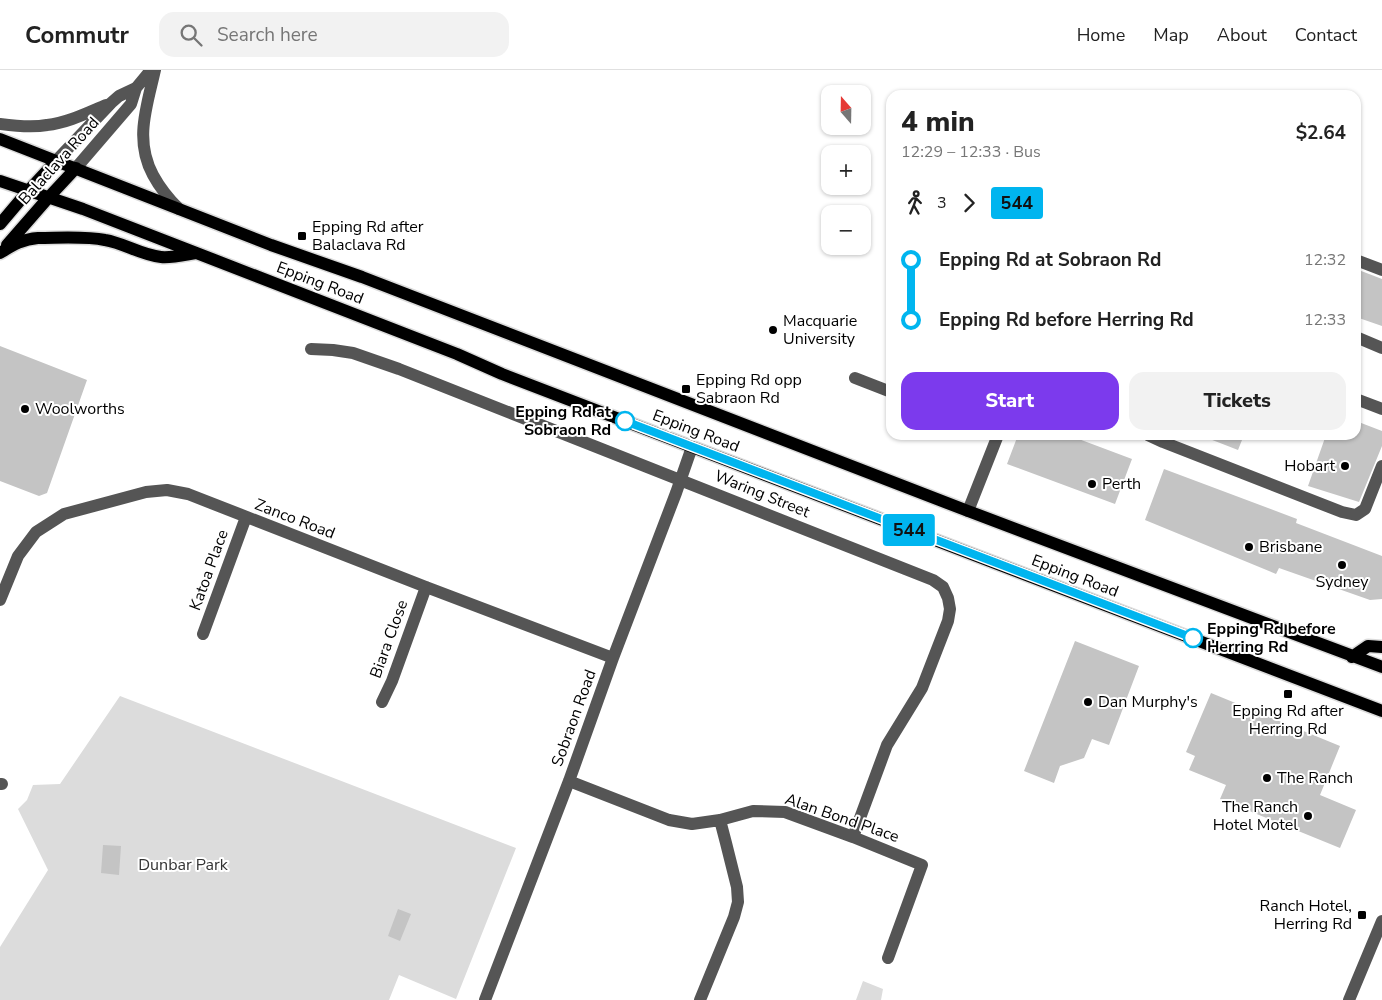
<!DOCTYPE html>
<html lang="en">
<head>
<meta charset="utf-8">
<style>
	body { margin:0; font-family:"Nunito Sans",sans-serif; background:#f2f2f2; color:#222; height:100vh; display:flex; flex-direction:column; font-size:19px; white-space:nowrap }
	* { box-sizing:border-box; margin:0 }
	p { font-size:16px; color:#767676 }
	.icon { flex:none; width:28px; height:28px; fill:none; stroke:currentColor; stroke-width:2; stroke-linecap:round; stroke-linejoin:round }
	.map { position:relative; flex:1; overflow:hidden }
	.sheet { position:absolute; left:886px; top:20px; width:475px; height:350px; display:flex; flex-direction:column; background:#fff; border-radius:15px; box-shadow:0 1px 4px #0004 }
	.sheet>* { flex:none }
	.badge { padding:0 10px; border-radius:4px; font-size:18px; line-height:32px }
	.needle { width:32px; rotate:340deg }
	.controls { position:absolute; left:821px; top:15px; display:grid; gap:10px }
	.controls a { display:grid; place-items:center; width:50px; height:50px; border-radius:10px; background:#fff; box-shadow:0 1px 4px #0004; font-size:25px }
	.map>.badge { position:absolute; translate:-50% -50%; box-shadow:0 0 0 2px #fff }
	.legs { display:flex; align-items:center; gap:8px; height:55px; padding:0 15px; font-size:16px }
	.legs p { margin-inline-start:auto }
	.head { display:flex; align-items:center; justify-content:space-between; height:85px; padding:0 15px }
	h1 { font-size:28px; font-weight:800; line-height:38px }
	.action { display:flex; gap:10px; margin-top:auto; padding:10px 15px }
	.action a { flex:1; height:58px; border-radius:15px; background:#7c3aed; color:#fff; font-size:20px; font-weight:800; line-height:58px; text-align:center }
	.action a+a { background:#f2f2f2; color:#222 }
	ul { padding:0 15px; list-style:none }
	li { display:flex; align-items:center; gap:18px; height:60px; font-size:19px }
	li i { display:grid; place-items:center; width:8px; height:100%; margin:0 6px; background:currentColor }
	li i::after { content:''; width:12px; height:12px; margin:-6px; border:4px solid; border-radius:50%; background:#fff }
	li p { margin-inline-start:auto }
	li:first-child i { background:linear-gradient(#0000 50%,currentColor 0) }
	li:last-child i { background:linear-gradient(currentColor 50%,#0000 0) }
	header { display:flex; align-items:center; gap:30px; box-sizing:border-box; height:70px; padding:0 25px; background:#fff; border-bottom:1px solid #e0e0e0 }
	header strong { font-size:24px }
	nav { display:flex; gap:28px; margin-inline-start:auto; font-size:18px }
	.search { width:350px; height:45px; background:#f2f2f2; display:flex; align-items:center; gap:12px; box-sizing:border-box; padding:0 18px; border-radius:15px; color:#767676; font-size:19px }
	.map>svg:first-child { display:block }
	.green { fill:#dcdcdc }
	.building { fill:#c4c4c4 }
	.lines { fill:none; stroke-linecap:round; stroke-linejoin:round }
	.major-casing { stroke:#dbdbdb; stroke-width:15 }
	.minor { stroke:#555; stroke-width:12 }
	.major { stroke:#000; stroke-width:12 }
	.line-1-casing { stroke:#fff; stroke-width:11 }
	.line-1 { stroke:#00b5ef; stroke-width:8 }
	.poi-dot { fill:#000; stroke:#fff; stroke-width:2 }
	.stop-1-dot { fill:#fff; stroke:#00b5ef; stroke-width:2.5 }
	.labels { text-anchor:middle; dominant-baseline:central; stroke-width:4; stroke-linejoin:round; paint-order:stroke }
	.street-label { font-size:16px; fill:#000; stroke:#fff }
	.poi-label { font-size:16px; fill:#000; stroke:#fff; text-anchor:start }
	.stop-label { font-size:16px; font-weight:bold; fill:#000; stroke:#fff; text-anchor:end }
	.park-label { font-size:16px; fill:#333; stroke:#fff }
</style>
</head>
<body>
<header>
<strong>Commutr</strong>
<div class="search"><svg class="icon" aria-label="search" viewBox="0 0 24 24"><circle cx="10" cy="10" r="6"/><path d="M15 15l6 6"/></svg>Search here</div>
<nav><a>Home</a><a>Map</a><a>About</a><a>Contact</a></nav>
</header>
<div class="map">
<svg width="1382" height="930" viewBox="0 0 1382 930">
	<rect width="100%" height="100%" fill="#fff"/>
	<path class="green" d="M 120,626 L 516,778 L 456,929 L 399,905 L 389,930 L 0,930 L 0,877 L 48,800 L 18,739 L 27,730 L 33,715 L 60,714 Z
		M 863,911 L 883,919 L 881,930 L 856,930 Z"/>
	<path class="building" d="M 1356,199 L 1382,209 L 1382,256 L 1356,247 Z
		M 0,276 L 87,310 L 47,423 L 39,426 L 0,411 Z
		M 1356,351 L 1382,361 L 1382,376 L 1359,432 L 1308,416 L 1326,365 L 1356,365 Z
		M 1018,365 L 1068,365 L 1132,389 L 1115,434 L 1007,394 Z
		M 1202,365 L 1244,365 L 1238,380 L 1202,366 Z
		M 1164,399 L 1297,449 L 1296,453 L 1382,486 L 1382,529 L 1370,530 L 1279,498 L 1276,504 L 1145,450 Z
		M 1075,571 L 1139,596 L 1109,675 L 1092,669 L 1084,688 L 1060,696 L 1054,713 L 1024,701 Z
		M 1211,623 L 1340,676 L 1320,725 L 1356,740 L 1340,778 L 1220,729 L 1226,715 L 1189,700 L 1195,686 L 1186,682 Z
		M 103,775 L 121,776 L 119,805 L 101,803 Z
		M 398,839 L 411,844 L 400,871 L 388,866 Z"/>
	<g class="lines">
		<g class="major-casing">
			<path id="major" d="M 0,69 L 271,175 L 362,207 L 968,441 L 1382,597
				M 0,111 L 83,139 L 457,284 L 502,304 L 692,377 L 1382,641
				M 0,154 L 28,121 L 56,91
				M 7,175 L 48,128 L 76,98
				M 0,183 C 13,175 23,169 38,168 C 59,168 85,166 105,170 C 124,173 141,185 161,187 C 172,188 184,185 196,183
				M 1352,587 L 1368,576 L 1382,577"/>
		</g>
		<path class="minor" d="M 155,0 C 147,36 134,70 153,105 C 160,118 169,129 179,139
			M 0,54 C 15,56 32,58 47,55 C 67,53 87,43 106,35
			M 56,91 L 111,33 L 119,26 L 136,18 L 151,0
			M 76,98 L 131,34 L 136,18
			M 1356,190 L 1382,200
			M 1356,267 L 1382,278
			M 311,279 L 333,280 L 353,283 L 399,299 L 933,510 L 943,517 L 948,528 L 950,539 L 948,551 L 922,618 L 887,675 L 853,767
			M 855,308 L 891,322
			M 1356,329 L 1382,339
			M 1148,365 L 1163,372 L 1342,442 L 1356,445 L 1365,439 L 1382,396
			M 968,441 L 998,365
			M 0,530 L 18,486 L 36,462 L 64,444 L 146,422 L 167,420 L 188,424 L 426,517 L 613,588
			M 203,564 L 246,447
			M 382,632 L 392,611 L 426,517
			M 569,711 L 669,750 L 692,754 L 720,750 L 753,741 L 785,742 L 853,767 L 922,795 L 888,888
			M 0,714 L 2,714
			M 485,930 L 569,711 L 613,588 L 676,423 L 692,377
			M 700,930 L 734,847 L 738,832 L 737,817 L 726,773 L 720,750
			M 1349,930 L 1382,851"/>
		<use href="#major" class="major"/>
	</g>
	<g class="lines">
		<g class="line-1-casing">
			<path id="line-1" d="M 625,351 L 1193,568"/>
		</g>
		<use href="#line-1" class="line-1"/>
	</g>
	<g class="poi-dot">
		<rect x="297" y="161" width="10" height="10" rx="2.5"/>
		<circle cx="773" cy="260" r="5"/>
		<rect x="681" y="314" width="10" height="10" rx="2.5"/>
		<circle cx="25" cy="339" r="5"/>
		<circle cx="1345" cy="396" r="5"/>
		<circle cx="1092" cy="414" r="5"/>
		<circle cx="1249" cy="477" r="5"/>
		<circle cx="1342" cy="495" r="5"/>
		<rect x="1283" y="619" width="10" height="10" rx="2.5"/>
		<circle cx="1088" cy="632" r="5"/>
		<circle cx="1267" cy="708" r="5"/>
		<circle cx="1308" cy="746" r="5"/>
		<rect x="1357" y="840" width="10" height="10" rx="2.5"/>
	</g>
	<g class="stop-1-dot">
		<circle cx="625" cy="351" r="9"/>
		<circle cx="1193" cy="568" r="9"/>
	</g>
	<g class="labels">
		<g class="street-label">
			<text transform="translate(59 91) rotate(-48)">Balaclava Road</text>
			<text transform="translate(320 213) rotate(21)">Epping Road</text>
			<text transform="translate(696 361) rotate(21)">Epping Road</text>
			<text transform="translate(762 424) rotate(22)">Waring Street</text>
			<text transform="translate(295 449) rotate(21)">Zanco Road</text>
			<text transform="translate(209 500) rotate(-70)">Katoa Place</text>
			<text transform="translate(1075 506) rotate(21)">Epping Road</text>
			<text transform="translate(389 569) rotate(-70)">Biara Close</text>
			<text transform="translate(574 648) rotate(-70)">Sobraon Road</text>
			<text transform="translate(842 748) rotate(19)">Alan Bond Place</text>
		</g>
		<g class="poi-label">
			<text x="312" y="157">Epping Rd after<tspan x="312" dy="18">Balaclava Rd</tspan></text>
			<text x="783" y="251">Macquarie<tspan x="783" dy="18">University</tspan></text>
			<text x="696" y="310">Epping Rd opp<tspan x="696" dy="18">Sabraon Rd</tspan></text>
			<text x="35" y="339">Woolworths</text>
			<text x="1335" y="396" text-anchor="end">Hobart</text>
			<text x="1102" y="414">Perth</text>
			<text x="1259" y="477">Brisbane</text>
			<text x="1342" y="512" text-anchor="middle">Sydney</text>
			<text x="1098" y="632">Dan Murphy's</text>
			<text x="1288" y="641" text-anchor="middle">Epping Rd after<tspan x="1288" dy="18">Herring Rd</tspan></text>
			<text x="1277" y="708">The Ranch</text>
			<text x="1298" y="737" text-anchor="end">The Ranch<tspan x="1298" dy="18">Hotel Motel</tspan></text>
			<text x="1352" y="836" text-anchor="end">Ranch Hotel,<tspan x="1352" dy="18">Herring Rd</tspan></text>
		</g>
		<g class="stop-label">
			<text x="611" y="342">Epping Rd at<tspan x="611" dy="18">Sobraon Rd</tspan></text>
			<text x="1207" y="559" text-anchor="start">Epping Rd before<tspan x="1207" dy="18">Herring Rd</tspan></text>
		</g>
		<g class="park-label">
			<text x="183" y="795">Dunbar Park</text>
		</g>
	</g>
</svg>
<div class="controls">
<a><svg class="needle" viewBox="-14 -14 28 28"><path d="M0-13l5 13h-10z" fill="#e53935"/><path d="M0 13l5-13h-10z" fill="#767676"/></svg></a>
<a>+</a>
<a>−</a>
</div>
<b class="badge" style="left:909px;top:460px;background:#00b5ef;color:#111">544</b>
<section class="sheet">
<div class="head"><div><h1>4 min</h1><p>12:29 – 12:33 · Bus</p></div><b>$2.64</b></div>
<div class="legs"><svg class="icon" aria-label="walk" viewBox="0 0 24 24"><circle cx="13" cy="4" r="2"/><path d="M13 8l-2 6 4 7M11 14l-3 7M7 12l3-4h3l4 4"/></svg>3<svg class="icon" aria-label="forward" viewBox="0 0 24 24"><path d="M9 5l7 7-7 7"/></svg><b class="badge" style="background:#00b5ef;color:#111">544</b></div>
<ul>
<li><i style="color:#00b5ef"></i><b>Epping Rd at Sobraon Rd</b><p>12:32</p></li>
<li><i style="color:#00b5ef"></i><b>Epping Rd before Herring Rd</b><p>12:33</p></li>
</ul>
<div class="action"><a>Start</a><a>Tickets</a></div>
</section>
</div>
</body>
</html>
